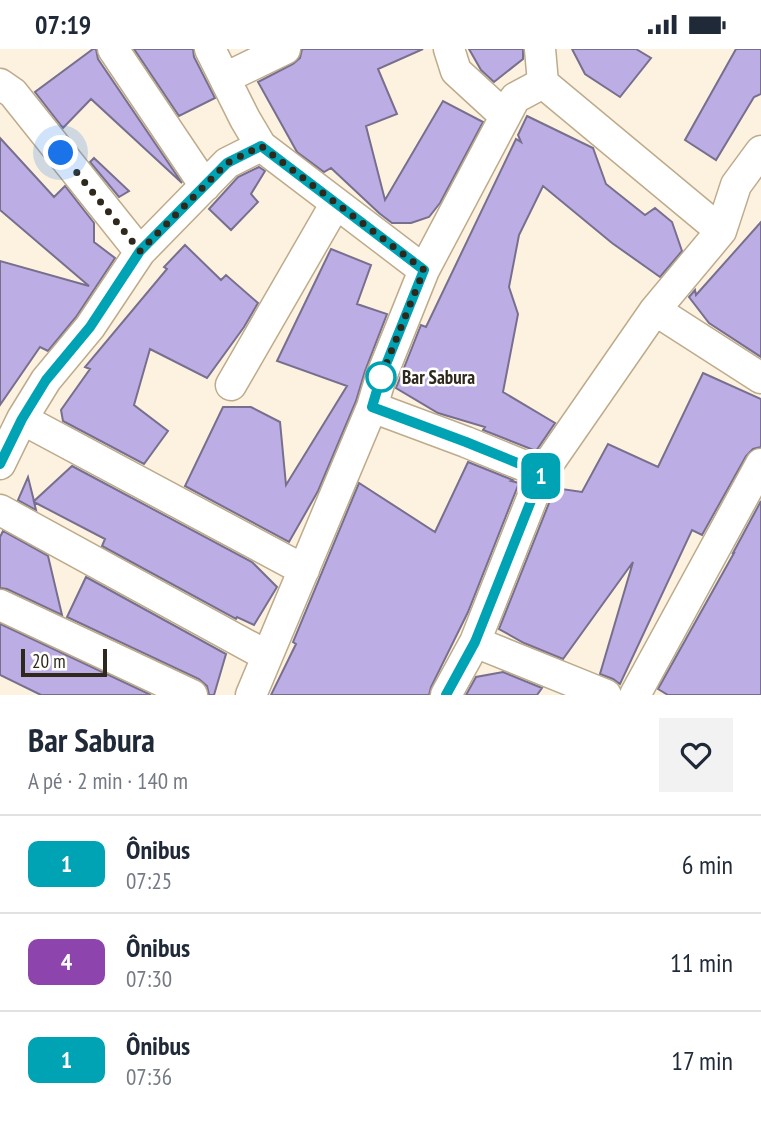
<!DOCTYPE html>
<html lang="pt">
<head>
<meta charset="utf-8">
<style>
	body { margin:0; font-family:"PT Sans Narrow",sans-serif; background:#f2f2f3; color:#1f2937; height:100vh; display:flex; flex-direction:column; font-size:26px; white-space:nowrap }
	* { box-sizing:border-box; margin:0 }
	p { font-size:23px; color:#747a83 }
	.icon { flex:none; width:38px; height:38px; fill:none; stroke:currentColor; stroke-width:2; stroke-linecap:round; stroke-linejoin:round }
	.map { position:relative; height:646px; overflow:hidden }
	.sheet { display:flex; flex-direction:column; background:#fff; flex:1 }
	.sheet>* { flex:none }
	.badge { padding:0 14px; border-radius:10px; font-size:24px; line-height:46px }
	.scale { position:absolute; left:21px; bottom:18px; width:86px; box-sizing:border-box; padding-left:7px; border:4px solid #2f281c; border-top:0; font-size:19px; line-height:24px; white-space:nowrap; color:#2f281c; -webkit-text-stroke:5px #fff; paint-order:stroke }
	.you { position:absolute; width:35px; height:35px; margin:-18px; border:5px solid #fff; border-radius:50%; background:#1a73e8; box-shadow:0 0 0 10px #1a73e833 }
	.map>.badge { position:absolute; translate:-50% -50%; box-shadow:0 0 0 4px #fff }
	.round { display:grid; place-items:center; flex:none; width:74px; height:74px; border-radius:0px; background:#f2f2f3 }
	.head { display:flex; align-items:center; justify-content:space-between; height:119px; padding:0 28px }
	h1 { font-size:33px; font-weight:800; line-height:52px }
	ul { padding:0; list-style:none }
	li { display:flex; align-items:center; gap:21px; height:98px; padding:0 28px; border-top:2px solid #e0e1e3 }
	li div { flex:1 }
	li b { display:block; font-size:26px }
	li em { font-style:normal }
	li .badge { min-width:77px; font-weight:700; text-align:center }
	.status { display:flex; justify-content:space-between; align-items:center; height:49px; padding:0 35px; background:#fff; direction:ltr }
	.status svg { height:19px; fill:currentColor }
	.map>svg:first-child { display:block }
	.building { fill:#bcade4; stroke:#776f8e; stroke-width:2 }
	.lines { fill:none; stroke-linecap:round; stroke-linejoin:round }
	.street-casing { stroke:#bdab8c; stroke-width:33 }
	.street { stroke:#fff; stroke-width:30 }
	.line-casing { stroke:#fff; stroke-width:16 }
	.line { stroke:#00a3b4; stroke-width:10 }
	.walk { stroke:#2f281c; stroke-width:7; stroke-dasharray:0 12.6 }
	.stop-dot { fill:#fff; stroke:#00a3b4; stroke-width:3.5 }
	.labels { text-anchor:middle; dominant-baseline:central; stroke-width:5; stroke-linejoin:round; paint-order:stroke }
	.stop-label { font-size:19px; font-weight:bold; fill:#2f281c; stroke:#fff; text-anchor:start }
</style>
</head>
<body>
<div class="status"><b>07:19</b><svg viewBox="0 0 49 12"><path d="M0 12V9h3v3zM5 12V6h3v6zM10 12V3h3v9zM15 12V0h3v12zM26 1h20v11H26zM47 4h2v5h-2z"/></svg></div>
<div class="map">
<svg width="761" height="646" viewBox="0 0 761 646">
	<rect width="100%" height="100%" fill="#fdf2df"/>
	<path class="building" d="M 93,0 L 96,0 L 98,10 L 182,134 L 91,50 L 63,79 L 35,43 Z
		M 134,0 L 193,0 L 194,8 L 215,49 L 179,67 Z
		M 302,0 L 423,0 L 378,20 L 397,65 L 366,77 L 385,151 L 443,52 L 483,73 L 440,154 L 429,168 L 411,174 L 392,174 L 379,164 L 331,119 L 324,123 L 297,103 L 258,33 L 293,15 L 300,9 Z
		M 469,0 L 523,0 L 523,10 L 494,33 L 481,21 Z
		M 572,0 L 636,0 L 651,9 L 620,48 L 585,25 Z
		M 736,0 L 761,0 L 761,45 L 754,48 L 716,111 L 685,91 Z
		M 527,67 L 593,99 L 606,135 L 645,166 L 655,159 L 672,173 L 682,202 L 660,228 L 612,194 L 543,137 L 519,186 L 509,238 L 518,265 L 503,343 L 555,374 L 536,402 L 483,381 L 485,378 L 438,364 L 396,339 L 421,276 L 426,278 L 516,90 L 521,93 L 518,86 Z
		M 0,89 L 54,148 L 65,137 L 94,174 L 94,193 L 115,209 L 76,268 L 48,302 L 40,298 L 0,356 L 0,212 L 89,237 L 0,161 Z
		M 94,109 L 129,142 L 119,148 L 90,113 Z
		M 259,118 L 265,122 L 251,145 L 258,153 L 231,181 L 209,160 L 238,128 Z
		M 761,173 L 761,308 L 709,274 L 689,248 L 695,241 L 696,246 Z
		M 185,196 L 221,231 L 226,226 L 258,254 L 244,278 L 207,329 L 150,300 L 134,356 L 168,382 L 144,415 L 63,372 L 61,361 L 90,320 L 85,318 L 167,220 L 164,218 Z
		M 331,200 L 371,216 L 357,255 L 387,265 L 365,322 L 356,352 L 318,442 L 289,493 L 185,437 L 223,358 L 251,358 L 280,373 L 286,436 L 347,337 L 277,312 Z
		M 703,324 L 761,350 L 761,398 L 753,400 L 746,407 L 702,486 L 692,481 L 620,635 L 613,630 L 600,625 L 633,513 L 563,610 L 524,594 L 499,580 L 555,439 L 582,443 L 608,395 L 658,418 Z
		M 468,413 L 513,431 L 511,432 L 519,434 L 468,563 L 431,638 L 429,646 L 271,646 L 296,595 L 293,593 L 359,434 L 435,483 Z
		M 72,417 L 252,513 L 277,538 L 254,576 L 237,568 L 236,570 L 102,497 L 105,490 L 34,453 L 36,461 L 18,451 L 28,428 L 34,452 Z
		M 761,452 L 761,646 L 668,646 L 658,640 L 734,504 L 733,504 Z
		M 3,482 L 48,507 L 62,566 L 7,540 L 0,539 L 0,488 Z
		M 86,528 L 226,605 L 214,646 L 209,646 L 207,637 L 199,630 L 67,568 Z
		M 0,575 L 151,646 L 41,646 L 0,626 Z
		M 503,623 L 542,639 L 537,646 L 466,646 L 476,628 Z"/>
	<g class="lines">
		<g class="street-casing">
			<path id="street" d="M 113,0 L 205,137
				M 210,0 L 245,70 L 261,97
				M 449,0 L 456,22 L 505,67
				M 540,0 L 543,34
				M 225,29 L 285,0
				M 0,35 L 13,44 L 140,203
				M 721,182 L 655,261 L 761,329
				M 424,221 L 515,49 L 543,34 L 721,182 L 736,136 L 761,102
				M 231,336 L 336,154
				M 372,358 L 466,393 L 542,424
				M 22,370 L 304,521
				M 0,415 L 22,370 L 46,331 L 90,278 L 140,203 L 227,114 L 261,97 L 424,221 L 381,328 L 372,358 L 251,646
				M 0,461 L 267,607
				M 0,556 L 192,646
				M 475,593 L 606,646
				M 446,646 L 475,593 L 542,424 L 655,261
				M 635,646 L 761,415"/>
		</g>
		<use href="#street" class="street"/>
	</g>
	<g class="lines">
		<g class="line-casing">
			<path id="line" d="M 0,415 L 22,370 L 46,331 L 90,278 L 140,202 L 227,114 L 261,97 L 424,221 L 381,328 L 372,358 L 466,393 L 542,424 L 475,593 L 446,646"/>
		</g>
		<use href="#line" class="line"/>
		<path class="walk" d="M 61,104 L 140,202 L 227,114 L 261,97 L 424,221 L 381,328"/>
	</g>
	<circle class="stop-dot" cx="381" cy="328" r="14"/>
	<g class="labels">
		<g class="stop-label">
			<text x="402" y="328">Bar Sabura</text>
		</g>
	</g>
</svg>
<div class="scale">20 m</div>
<div class="you" style="left:61px;top:104px"></div>
<b class="badge" style="left:541px;top:427px;background:#00a3b4;color:#fff">1</b>
</div>
<section class="sheet">
<div class="head"><div><h1>Bar Sabura</h1><p>A pé · 2 min · 140 m</p></div><a class="round"><svg class="icon" aria-label="heart" viewBox="0 0 24 24"><path d="M12 20l-8-8c-3-5 5-10 8-4 3-6 11-1 8 4z"/></svg></a></div>
<ul>
<li><span class="badge" style="background:#00a3b4;color:#fff">1</span><div><b>Ônibus</b><p>07:25</p></div><em>6 min</em></li>
<li><span class="badge" style="background:#8e44ad;color:#fff">4</span><div><b>Ônibus</b><p>07:30</p></div><em>11 min</em></li>
<li><span class="badge" style="background:#00a3b4;color:#fff">1</span><div><b>Ônibus</b><p>07:36</p></div><em>17 min</em></li>
</ul>
</section>
</body>
</html>
